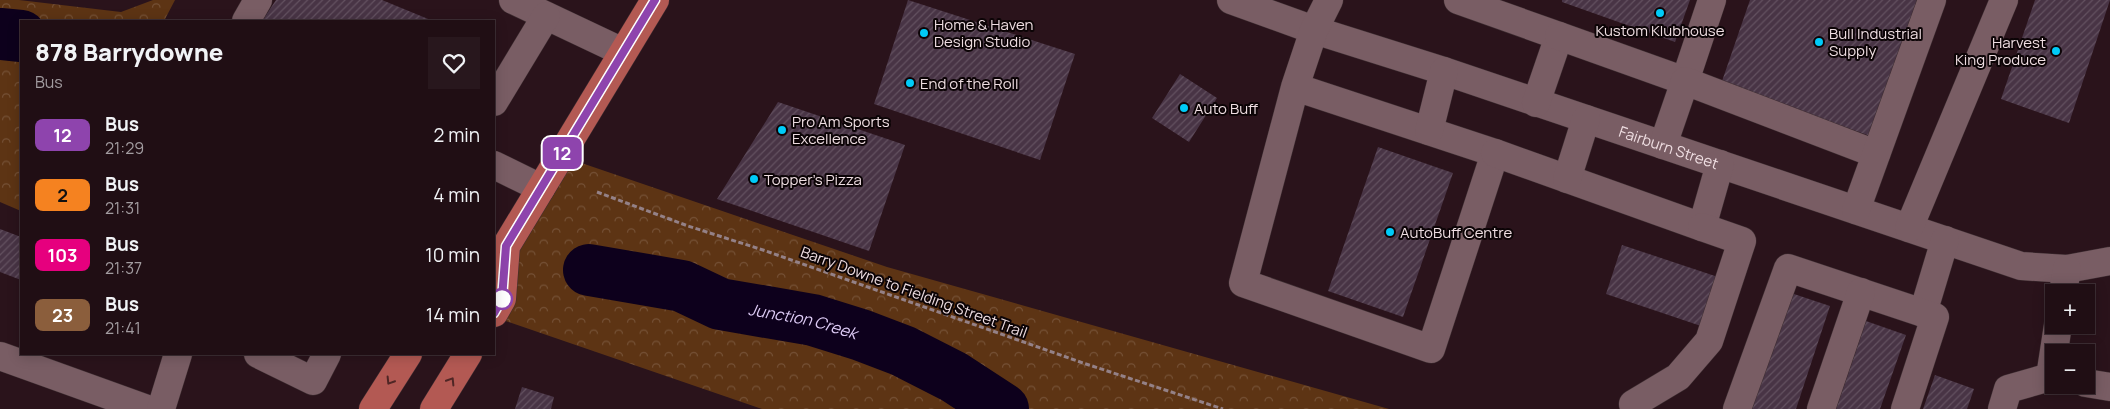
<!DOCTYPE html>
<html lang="en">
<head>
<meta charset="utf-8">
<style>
	body { margin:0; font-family:Manrope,sans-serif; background:#28171d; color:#f1f3f6; height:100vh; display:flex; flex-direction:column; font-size:19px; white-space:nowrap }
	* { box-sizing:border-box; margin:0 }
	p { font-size:16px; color:#a29ca0 }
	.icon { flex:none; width:28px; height:28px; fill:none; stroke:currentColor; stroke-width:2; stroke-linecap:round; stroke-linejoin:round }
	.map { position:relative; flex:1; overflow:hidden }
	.details { position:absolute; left:20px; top:20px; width:475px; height:335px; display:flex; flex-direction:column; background:#200e14; border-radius:0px; box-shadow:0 2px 12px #0003,0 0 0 1px #3d2e34 }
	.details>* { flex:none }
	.badge { padding:0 10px; border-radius:8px; font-size:18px; line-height:32px }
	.tools { position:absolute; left:2045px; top:284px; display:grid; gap:10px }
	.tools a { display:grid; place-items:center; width:50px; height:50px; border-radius:0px; background:#200e14; box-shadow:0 2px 12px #0003,0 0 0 1px #3d2e34; font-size:25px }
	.map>.badge { position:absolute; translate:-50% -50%; box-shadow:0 0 0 2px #fff }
	.round { display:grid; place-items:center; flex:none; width:52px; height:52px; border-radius:0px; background:#28171d }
	.headline { display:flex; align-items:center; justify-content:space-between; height:85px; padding:0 15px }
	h1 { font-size:24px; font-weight:800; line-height:38px }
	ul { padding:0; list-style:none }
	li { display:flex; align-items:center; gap:15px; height:60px; padding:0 15px }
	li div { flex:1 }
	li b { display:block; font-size:19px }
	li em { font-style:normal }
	li .badge { min-width:55px; font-weight:700; text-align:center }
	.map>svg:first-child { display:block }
	.forest { fill:url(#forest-crowns) }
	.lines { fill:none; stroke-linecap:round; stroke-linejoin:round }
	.river { stroke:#0d001c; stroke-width:52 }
	.building { fill:url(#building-hatch) }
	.minor-casing { stroke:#3e2e32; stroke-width:29 }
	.major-casing { stroke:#3e2e32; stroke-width:29 }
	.path { stroke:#948187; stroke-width:3; stroke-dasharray:5 2.5; stroke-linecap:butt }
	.minor { stroke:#795d64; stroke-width:28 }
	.major { stroke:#b35953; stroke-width:28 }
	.oneway { stroke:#4f2625 }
	.line-casing { stroke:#fff; stroke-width:11 }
	.line { stroke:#8e44ad; stroke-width:8 }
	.poi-dot { fill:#00cbf8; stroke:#0c0406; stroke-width:2 }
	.stop-dot { fill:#fff; stroke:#8e44ad; stroke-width:2.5 }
	.labels { text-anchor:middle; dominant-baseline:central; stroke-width:4; stroke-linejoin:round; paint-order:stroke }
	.poi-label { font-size:15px; fill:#eedde1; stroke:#0c0406; text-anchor:start }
	.street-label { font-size:15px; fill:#eedde1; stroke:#0c0406 }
	.water-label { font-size:16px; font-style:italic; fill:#ddcaf5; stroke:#0c0406 }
</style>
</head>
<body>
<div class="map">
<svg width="2110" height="409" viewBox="0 0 2110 409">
	<defs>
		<pattern id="forest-crowns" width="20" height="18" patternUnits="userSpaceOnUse" patternTransform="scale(1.25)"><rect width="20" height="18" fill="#5d3414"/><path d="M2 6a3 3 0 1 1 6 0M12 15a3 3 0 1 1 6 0" fill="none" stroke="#755136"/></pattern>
		<pattern id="building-hatch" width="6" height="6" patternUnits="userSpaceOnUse" patternTransform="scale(1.25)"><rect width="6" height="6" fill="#483445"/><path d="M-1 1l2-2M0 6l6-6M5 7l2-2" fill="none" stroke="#635160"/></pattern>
	</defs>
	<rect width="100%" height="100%" fill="#2a131b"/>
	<path class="forest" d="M 0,0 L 19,0 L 121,12 L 153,0 L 175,0 L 164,21 L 21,21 L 21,211 L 0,202 Z
		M 558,155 L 887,267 L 1389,409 L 762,409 L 494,317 L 506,240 Z"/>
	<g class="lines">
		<g class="river">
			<path d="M 0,34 L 21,36"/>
			<path id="s1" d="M 589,270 L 682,286 L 720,304 L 813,320 L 861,335 L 903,351 L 954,377 L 1003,409"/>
		</g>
	</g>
	<path class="building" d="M 276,0 L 382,0 L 433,21 L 262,21 Z
		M 908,0 L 1075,54 L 1040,160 L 874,104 Z
		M 1562,0 L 1690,0 L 1675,42 L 1562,2 Z
		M 1750,0 L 1917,0 L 1870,136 L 1721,84 Z
		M 2035,0 L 2110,0 L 2069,123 L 2001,99 Z
		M 1180,74 L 1217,98 L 1189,142 L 1152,118 Z
		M 778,102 L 905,145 L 869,251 L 717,199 Z
		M 1378,147 L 1453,173 L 1403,317 L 1328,291 Z
		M 0,229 L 21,237 L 21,280 L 0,272 Z
		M 1622,245 L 1718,277 L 1701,326 L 1606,294 Z
		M 1791,293 L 1830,306 L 1796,409 L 1752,409 Z
		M 1866,321 L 1906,335 L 1880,409 L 1836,409 Z
		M 1935,375 L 1974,389 L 1967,409 L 1923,409 Z
		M 522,387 L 554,397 L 551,409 L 515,409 Z"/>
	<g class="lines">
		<g class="minor-casing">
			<g id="minor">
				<path d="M 513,0 L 623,52"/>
				<path id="s2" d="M 1231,0 L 1314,30 L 1444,71 L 2021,266 L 2067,269 L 2110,261"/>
				<path d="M 1458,0 L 1559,36 L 1536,103"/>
				<path d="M 246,21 L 258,0"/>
				<path d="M 1559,36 L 1685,81 L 1712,0"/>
				<path d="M 1295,87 L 1495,153 L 1431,349 L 1243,283 L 1295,87 L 1314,30 L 1329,0"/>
				<path d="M 494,102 L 546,16"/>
				<path d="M 1429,131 L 1444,71"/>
				<path d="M 1663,145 L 1685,81 L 1876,154"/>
				<path d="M 1495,153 L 1702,227 L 1720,164"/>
				<path d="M 494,165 L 541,188"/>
				<path d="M 1567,179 L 1586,119"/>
				<path d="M 1856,210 L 1932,0"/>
				<path d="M 1909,228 L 2004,0"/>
				<path d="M 2063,292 L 2067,269"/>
				<path d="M 1923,313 L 1945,240"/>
				<path d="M 258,354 L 313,381 L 327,354"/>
				<path d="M 0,356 L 147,409"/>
				<path d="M 2054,377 L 2050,377 L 2058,325"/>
				<path d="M 2086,383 L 2110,387"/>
				<path d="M 1633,404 L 1678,377 L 1709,341 L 1742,241 L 1702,227"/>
				<path d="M 161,409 L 178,354"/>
				<path d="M 1737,409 L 1788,268 L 1935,317 L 1905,409"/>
				<path d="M 1821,409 L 1861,292"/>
				<path d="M 2002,409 L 2008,389 L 2050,377"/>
			</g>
		</g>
		<g class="major-casing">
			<path id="major" d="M 494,253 L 506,246 L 655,0
				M 494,313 L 502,299 L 506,246
				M 373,409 L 408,354
				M 434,409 L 468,354"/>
		</g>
		<path class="path" d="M 597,192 L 688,226 L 763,250 L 1083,363 L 1223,409"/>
		<use href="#minor" class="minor"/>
		<use href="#major" class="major"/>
	</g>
	<defs><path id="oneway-chevron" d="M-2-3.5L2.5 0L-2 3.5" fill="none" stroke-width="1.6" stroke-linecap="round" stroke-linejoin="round" transform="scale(1.25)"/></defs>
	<g class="oneway">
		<use href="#oneway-chevron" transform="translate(390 381) rotate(122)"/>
		<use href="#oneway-chevron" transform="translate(451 381) rotate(-58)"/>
	</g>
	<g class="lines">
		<g class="line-casing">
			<path id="line" d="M 494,313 L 502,299 L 506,246 L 655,0"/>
		</g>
		<use href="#line" class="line"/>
	</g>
	<g class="poi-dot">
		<circle cx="1660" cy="13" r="5"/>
		<circle cx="924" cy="33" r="5"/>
		<circle cx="1819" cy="42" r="5"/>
		<circle cx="2056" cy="51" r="5"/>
		<circle cx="910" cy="83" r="5"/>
		<circle cx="1184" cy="108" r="5"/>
		<circle cx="782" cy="130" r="5"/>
		<circle cx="754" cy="179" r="5"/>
		<circle cx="1390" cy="232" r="5"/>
	</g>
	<circle class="stop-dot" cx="502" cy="299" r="10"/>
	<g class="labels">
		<g class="poi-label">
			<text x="934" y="24">Home &amp; Haven<tspan x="934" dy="17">Design Studio</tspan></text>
			<text x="1660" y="30" text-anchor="middle">Kustom Klubhouse</text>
			<text x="1829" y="33">Bull Industrial<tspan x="1829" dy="17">Supply</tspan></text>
			<text x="2046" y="42" text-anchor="end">Harvest<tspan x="2046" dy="17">King Produce</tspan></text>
			<text x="920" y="83">End of the Roll</text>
			<text x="1194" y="108">Auto Buff</text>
			<text x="792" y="121">Pro Am Sports<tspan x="792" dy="17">Excellence</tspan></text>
			<text x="764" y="179">Topper's Pizza</text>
			<text x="1400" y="232">AutoBuff Centre</text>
		</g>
		<g class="street-label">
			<text stroke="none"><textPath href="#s2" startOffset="462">Fairburn Street</textPath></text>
			<text transform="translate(914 292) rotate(20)">Barry Downe to Fielding Street Trail</text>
		</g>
		<g class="water-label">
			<text stroke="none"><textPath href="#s1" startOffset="221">Junction Creek</textPath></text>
		</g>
	</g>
</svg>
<div class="tools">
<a>+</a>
<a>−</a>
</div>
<b class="badge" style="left:562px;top:153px;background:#8e44ad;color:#fff">12</b>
<section class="details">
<div class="headline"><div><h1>878 Barrydowne</h1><p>Bus</p></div><a class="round"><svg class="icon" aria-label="heart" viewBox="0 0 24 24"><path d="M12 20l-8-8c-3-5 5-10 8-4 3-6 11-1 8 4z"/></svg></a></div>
<ul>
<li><span class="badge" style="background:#8e44ad;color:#fff">12</span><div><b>Bus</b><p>21:29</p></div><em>2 min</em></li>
<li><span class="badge" style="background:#f58220;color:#111">2</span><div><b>Bus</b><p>21:31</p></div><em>4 min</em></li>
<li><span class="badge" style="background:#e6007e;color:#fff">103</span><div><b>Bus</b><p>21:37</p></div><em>10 min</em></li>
<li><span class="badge" style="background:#8b5e3c;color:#fff">23</span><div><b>Bus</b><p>21:41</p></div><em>14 min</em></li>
</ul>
</section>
</div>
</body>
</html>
